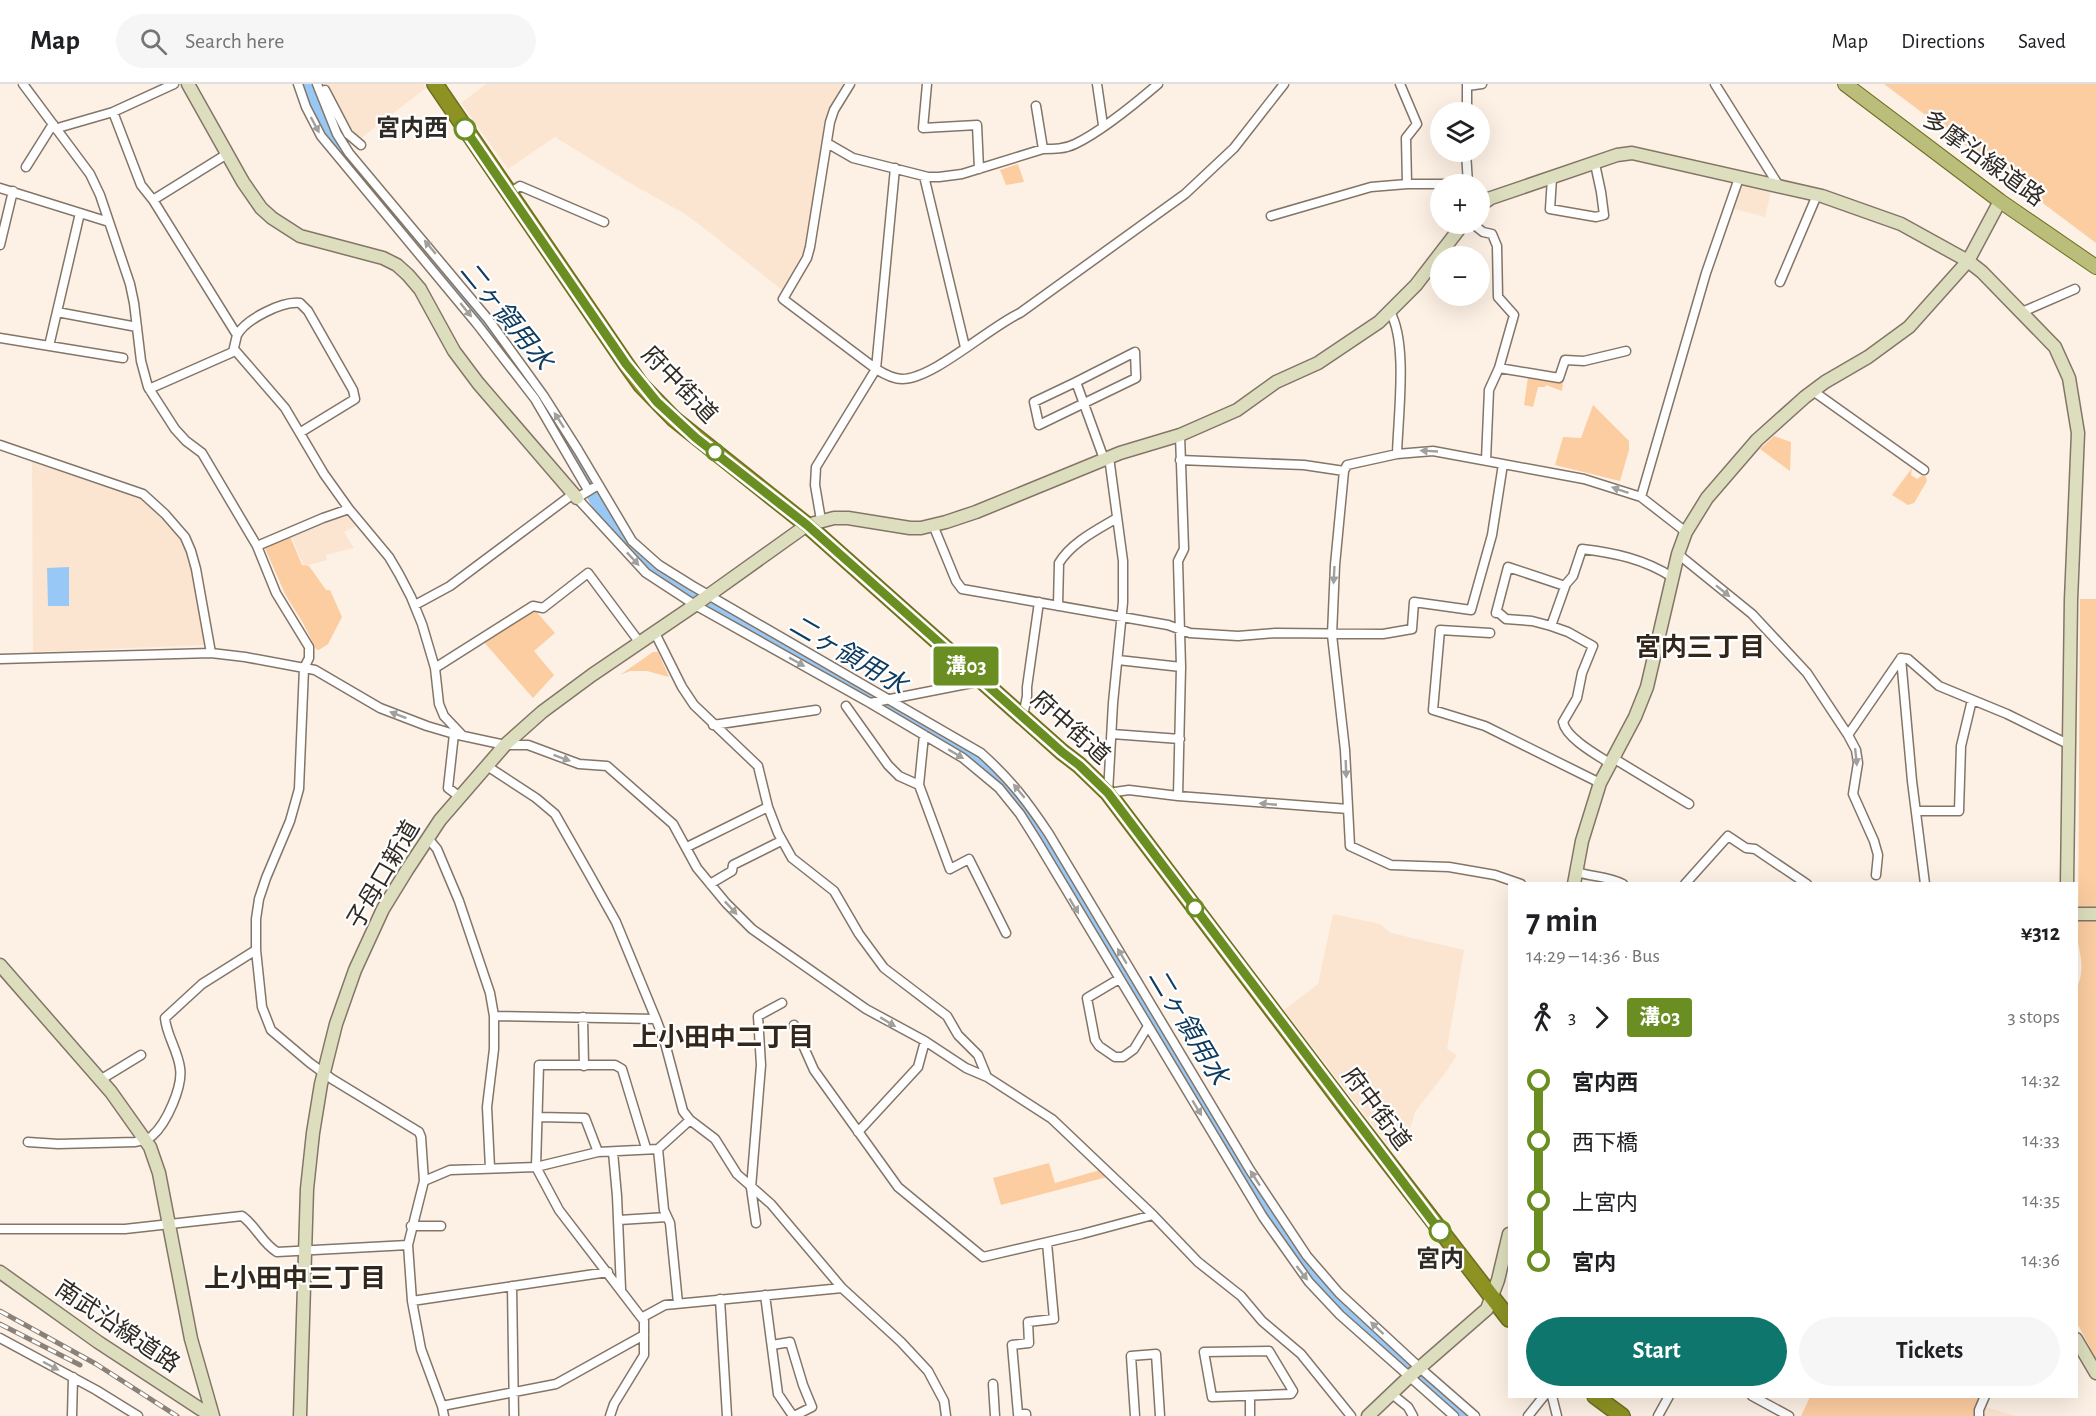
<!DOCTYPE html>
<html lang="en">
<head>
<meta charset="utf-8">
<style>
	body { margin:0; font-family:"Alegreya Sans","Noto Sans JP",sans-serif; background:#f6f6f6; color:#202124; height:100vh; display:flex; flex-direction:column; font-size:22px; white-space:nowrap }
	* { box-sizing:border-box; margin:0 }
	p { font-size:20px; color:#757577 }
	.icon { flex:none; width:33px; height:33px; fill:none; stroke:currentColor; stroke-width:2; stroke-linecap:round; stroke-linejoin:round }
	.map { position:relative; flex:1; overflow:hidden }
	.sheet { position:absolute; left:1508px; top:798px; width:570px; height:516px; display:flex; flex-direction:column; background:#fff; border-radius:0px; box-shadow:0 6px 24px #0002 }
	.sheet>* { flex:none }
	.badge { padding:0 12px; border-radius:4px; font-size:21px; line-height:39px }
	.fabs { position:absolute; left:1430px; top:18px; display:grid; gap:12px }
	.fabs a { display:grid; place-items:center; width:60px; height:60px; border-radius:50%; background:#fff; box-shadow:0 6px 24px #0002; font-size:30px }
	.map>.badge { position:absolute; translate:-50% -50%; box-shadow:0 0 0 3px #fff }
	.legs { display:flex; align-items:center; gap:9px; height:66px; padding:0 18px; font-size:20px }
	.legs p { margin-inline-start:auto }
	.head { display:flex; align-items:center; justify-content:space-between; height:102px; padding:0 18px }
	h1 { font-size:33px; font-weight:600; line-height:45px }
	.primary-button { display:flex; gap:12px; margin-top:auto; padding:12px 18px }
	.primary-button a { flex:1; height:69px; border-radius:36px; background:#0f766e; color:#fff; font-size:24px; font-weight:600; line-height:69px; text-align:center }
	.primary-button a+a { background:#f6f6f6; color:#202124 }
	ul { padding:0 18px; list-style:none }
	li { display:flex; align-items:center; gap:21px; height:60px; font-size:22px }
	li i { display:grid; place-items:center; width:9px; height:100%; margin:0 8px; background:currentColor }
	li i::after { content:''; width:15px; height:15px; margin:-8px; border:4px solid; border-radius:50%; background:#fff }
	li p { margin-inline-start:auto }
	li:first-child i { background:linear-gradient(#0000 50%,currentColor 0) }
	li:last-child i { background:linear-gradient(currentColor 50%,#0000 0) }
	header { display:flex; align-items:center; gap:36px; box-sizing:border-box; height:84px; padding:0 30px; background:#fff; border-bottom:2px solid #e0e0e0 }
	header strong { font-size:28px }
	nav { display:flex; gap:33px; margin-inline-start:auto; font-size:21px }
	.search { width:420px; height:54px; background:#f6f6f6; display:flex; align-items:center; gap:15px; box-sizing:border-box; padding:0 21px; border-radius:33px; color:#757577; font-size:22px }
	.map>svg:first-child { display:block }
	.built { fill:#fbe5d1 }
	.green { fill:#fccda1 }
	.water { fill:#98c9f6 }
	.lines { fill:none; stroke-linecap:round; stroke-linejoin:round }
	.river { stroke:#98c9f6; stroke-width:18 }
	.street-casing { stroke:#837568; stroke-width:11 }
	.secondary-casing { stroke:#837568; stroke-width:15 }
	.primary-casing { stroke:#6d6e24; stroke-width:16 }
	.highway-casing { stroke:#6d6e24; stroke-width:18 }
	.street { stroke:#fff; stroke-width:8 }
	.secondary { stroke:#dddebd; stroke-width:12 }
	.primary { stroke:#bbbe7b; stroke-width:14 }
	.highway { stroke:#8d9223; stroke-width:15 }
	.rail-casing { stroke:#8a8178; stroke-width:5 }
	.rail { stroke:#fff; stroke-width:3; stroke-dasharray:9; stroke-linecap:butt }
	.oneway { fill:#a2a09d }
	.line-1-casing { stroke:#fff; stroke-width:14 }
	.line-1 { stroke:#6b8e23; stroke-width:9 }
	.stop-1-dot { fill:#fff; stroke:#6b8e23; stroke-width:3 }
	.labels { text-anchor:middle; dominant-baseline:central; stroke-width:4.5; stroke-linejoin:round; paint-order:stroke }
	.stop-label { font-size:24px; font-weight:bold; fill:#312b25; stroke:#fff; text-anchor:end }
	.street-label { font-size:24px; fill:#312b25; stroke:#fff }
	.water-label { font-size:26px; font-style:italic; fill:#0f3d61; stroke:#fff }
	.neighbourhood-label { font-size:26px; font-weight:bold; fill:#33271b; stroke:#fff }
</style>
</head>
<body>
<header>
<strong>Map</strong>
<div class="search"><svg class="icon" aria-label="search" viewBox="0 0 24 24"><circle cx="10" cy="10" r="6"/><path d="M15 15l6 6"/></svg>Search here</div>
<nav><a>Map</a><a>Directions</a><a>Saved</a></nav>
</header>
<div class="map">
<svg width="2096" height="1332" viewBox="0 0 2096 1332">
	<rect width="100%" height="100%" fill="#fdf0e4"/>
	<path class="built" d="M 327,0 L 423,0 L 426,4 L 361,54 L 353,48 Z
		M 486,0 L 845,0 L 833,20 L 805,165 L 782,206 L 713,151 L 685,130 L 628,98 L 555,53 L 508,85 L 461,19 Z
		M 1740,101 L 1771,108 L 1765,133 L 1731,124 Z
		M 32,377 L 139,412 L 158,429 L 180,455 L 188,470 L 193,486 L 205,561 L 33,568 Z
		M 346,430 L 356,442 L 344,448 L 354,464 L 326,471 L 327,476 L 306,482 L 303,480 L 291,451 Z
		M 1333,830 L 1380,840 L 1391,849 L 1464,866 L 1447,965 L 1457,971 L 1446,988 L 1415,1028 L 1409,1049 L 1393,1061 L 1388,1061 L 1284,926 L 1318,900 Z
		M 1985,1323 L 2016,1332 L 1984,1332 Z"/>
	<path class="green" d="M 1884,0 L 2096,0 L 2096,159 Z
		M 1018,80 L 1024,98 L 1006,101 L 1000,86 Z
		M 1528,293 L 1563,299 L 1562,307 L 1546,301 L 1545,303 L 1538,303 L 1533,323 L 1524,321 Z
		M 1593,321 L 1629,357 L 1629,366 L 1620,397 L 1555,381 L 1563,353 L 1581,354 Z
		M 1774,352 L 1791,358 L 1790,387 L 1760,365 Z
		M 1912,384 L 1911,391 L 1917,395 L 1923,391 L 1926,393 L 1927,397 L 1914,419 L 1908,421 L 1892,411 Z
		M 290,452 L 302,481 L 309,482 L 326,506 L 330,506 L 342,533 L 328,560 L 319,566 L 316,565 L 303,539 L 285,510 L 264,462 Z
		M 2080,515 L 2096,515 L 2096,1275 L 2076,1237 L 2076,906 C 2084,888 2082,878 2078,859 Z
		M 533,524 L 555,549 L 534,567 L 554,591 L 533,614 L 483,557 Z
		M 653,568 L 658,568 L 669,593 L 647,587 L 630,587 L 620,591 Z
		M 1049,1079 L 1055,1099 L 1100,1086 L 1107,1093 L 1001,1121 L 993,1094 Z
		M 1980,1312 L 1975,1322 L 1975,1332 L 1801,1332 L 1810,1313 Z"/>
	<path class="water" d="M 69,483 L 69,522 L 48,522 L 47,484 Z"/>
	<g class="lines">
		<path class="river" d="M 313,0 L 326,44 L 335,60 L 488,246 L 540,314 L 572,368 L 618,451 L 643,477 L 660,491 L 714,524 L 820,586 L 968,669 L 1001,696 L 1024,725 L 1040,750 L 1195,1008 L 1295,1167 L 1329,1210 L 1421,1295 L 1465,1332"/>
		<g class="street-casing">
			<path id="street" d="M 23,0 L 90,90 L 100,111 L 130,200 L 134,219 L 141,277 L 148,303 L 175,345 L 186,357 L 202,369 L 257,462 L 276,509 L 309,563 L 309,574 L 304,584 L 299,705 L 290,737 L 266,794 L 259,815 L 256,835 L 256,866 L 262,923 L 271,946 L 310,979 L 332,995 L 419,1048 L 421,1053 L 424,1097 L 408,1161 L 412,1217 L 421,1265 L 442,1322 L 444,1332
				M 298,0 L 306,23 L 321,52 L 477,240 L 535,315 L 588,406
				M 317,0 L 337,50 L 349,69 L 488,235 L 543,311 L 578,366 L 632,457 L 659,481 L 691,501 L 981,669 C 1011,696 1027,717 1049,750 L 1250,1086 L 1307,1172 L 1339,1209 L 1420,1284 L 1475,1332
				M 850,0 L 834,26 L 830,38 L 810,163 L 807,174 L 783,215 L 876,285 C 884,290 893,295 902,295 C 933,295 988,244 1020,229 L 1185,110 L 1234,64 L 1284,0
				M 927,0 L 923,44 L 977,41 L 979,85
				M 1097,0 L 1103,41
				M 1400,0 L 1417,40 L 1406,54 L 1407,100
				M 1715,0 L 1779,102
				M 1467,2 L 1482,0
				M 325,6 L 348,50 L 361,61
				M 1036,22 L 1043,65
				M 113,28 L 174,0
				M 1467,28 L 1467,0
				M 57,46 L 61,43 L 113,28 L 141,101 L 153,116 L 237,251 L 233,268 L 149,305
				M 827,59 L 853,74 L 928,93 L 939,93 L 962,90 L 1043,65 C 1054,65 1065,65 1075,60 C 1100,48 1137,18 1158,0
				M 1466,68 L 1468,100
				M 26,83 L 53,40
				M 924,92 L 965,263
				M 1552,94 L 1550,125 L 1596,133 L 1604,131 L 1601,108 L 1595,80
				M 0,104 L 109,138
				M 509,109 L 520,102 L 604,138
				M 153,116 L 227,70
				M 1271,132 L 1371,103 L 1407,100 L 1468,100
				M 1473,140 L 1483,148 L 1492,150 L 1497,162 L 1498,213 L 1514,231 L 1499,284 L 1489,306 L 1486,376
				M 0,161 L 13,107
				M 1780,198 L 1817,111
				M 57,228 L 137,243
				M 1390,228 C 1408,258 1398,333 1397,370
				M 2022,228 L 2075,205
				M 237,251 C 246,235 282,217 300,219 L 308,227 L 353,306 L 355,315 L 301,348
				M 0,254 L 123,274
				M 49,262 L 80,129
				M 234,265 L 285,324 L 324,390 L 349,425 L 389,473 L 399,490 L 411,513 L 422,540 L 435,584 L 439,620 L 444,632 L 462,651
				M 1499,284 L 1559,294 L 1565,276 L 1584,277 L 1626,267
				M 1076,298 L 1135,268 L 1136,294 L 1039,341 L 1034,318 L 1076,298 L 1104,375
				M 1813,307 L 1924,386
				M 0,361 L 143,410 L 165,430 L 185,453 L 191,467 L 196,485 L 211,569
				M 1109,373 L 1123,477 L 1123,518 L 1113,619 L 1108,709 L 1129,706 L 1178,712 L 1348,725
				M 1180,376 L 1304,381 L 1344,387
				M 598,401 L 577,414 L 646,489 L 695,521 L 870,619 L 963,674 L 999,704 L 1020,730 L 1037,757 L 1263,1133 L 1309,1198 L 1340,1231 L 1454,1332
				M 1641,413 L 1706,189 L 1739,94
				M 821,436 L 815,401 L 816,383 L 876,285 L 895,84
				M 933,441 L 956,497 L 962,505 L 1168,541 L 1190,549 L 1238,552 L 1275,549 L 1383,550 L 1412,545 L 1414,518 L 1471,526 L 1492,451 L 1503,380
				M 257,462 L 323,434 L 349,425
				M 1678,470 L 1752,530 L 1807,589 L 1848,651 L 1856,666 L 1858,679 L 1853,710 L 1874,757 L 1878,771 L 1876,791
				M 1565,502 L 1508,483 L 1496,529 L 1499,529 L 1506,535 L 1532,537 L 1551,542 L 1566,500 L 1573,492 L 1582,465 C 1615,469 1644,475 1672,493
				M 415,521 L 450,502 L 573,410
				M 1058,522 L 1059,479 C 1072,458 1097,446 1117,434
				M 1551,542 L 1568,548 L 1593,562 L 1582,589 L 1577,614 L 1563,638 C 1566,654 1597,671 1611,680
				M 655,549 L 682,603 L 694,621 L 758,682 L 768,723 L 778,749 L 792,774 L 834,807 L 859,850 L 884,884 L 947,932 L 958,951 L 978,971 L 987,993 L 1052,1035 L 1153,1131 L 1198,1178 L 1241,1212 L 1262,1237 L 1301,1270 L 1351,1332
				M 1490,549 L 1440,546 L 1433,626 L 1485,642 L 1600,699
				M 1901,574 L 1912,697 L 1925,800
				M 0,575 L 211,569 L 245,573 L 315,586 L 380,624 L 427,642 L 454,650 L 505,661 L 528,661 L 579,680 L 607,682 L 673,740 L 697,784 L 726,819 L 752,845 L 866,925 L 925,957 L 966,984 L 987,993
				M 1118,576 L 1181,583
				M 435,584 L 533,522 L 543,524 L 588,489 L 640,559
				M 870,619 L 982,597
				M 846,622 L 888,681 L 899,692 L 919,701 L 950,785 L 969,775 L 1006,849
				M 1023,632 L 1027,612 L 1027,603 L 1039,518
				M 713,641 L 816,626
				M 454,650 L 448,704 L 460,713
				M 1112,650 L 1180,655
				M 1848,651 L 1901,574 L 1908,575 L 1939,602 L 2007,630 L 2070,661
				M 1613,674 L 1689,720
				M 487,682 L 536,714 L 555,730 L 588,788 L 616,838 L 656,935 L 665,959 L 683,1027 L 690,1036 L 715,1055 L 737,1090 L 771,1120 L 842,1204 L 901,1258 L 928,1287 L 944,1317 L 946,1332
				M 919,701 L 924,651
				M 1178,712 L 1181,583 L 1178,477 L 1184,465 L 1180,351
				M 1916,727 L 1959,727 L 1961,662 L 1972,616
				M 427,753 L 437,765 L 459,817 L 490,909 L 494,932 L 494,965 L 487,1023 L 490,1084
				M 687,763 L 768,723
				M 1577,788 C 1592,793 1608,792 1623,800
				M 710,800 L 732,787 L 733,781 L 781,757
				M 1521,800 L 1495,791 L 1449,783 L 1391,781 L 1350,762 L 1345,666 L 1332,551 L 1335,481 L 1344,387 L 1347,381 L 1397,370 L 1433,367 L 1584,395 L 1641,413 L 1686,448
				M 1685,800 L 1728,752 L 1746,764 L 1755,765 L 1807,800
				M 1119,895 L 1087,914 L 1095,956 L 1099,962 L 1115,973 L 1123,973 L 1134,965 L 1148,942
				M 494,932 L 656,935
				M 583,933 L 584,982
				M 794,941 L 814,986 L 898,1103 L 983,1173 L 1082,1150 L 1153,1131
				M 100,996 L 141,971
				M 539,1033 L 585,1034 L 598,1068
				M 858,1048 L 918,983 L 925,957
				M 28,1058 L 58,1060 L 135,1058 C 141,1057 147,1056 152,1052 C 167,1039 183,1002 180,984 C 178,967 166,950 165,934 L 202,900 L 256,866
				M 658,1065 L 664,1126 L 670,1139 L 678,1219
				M 613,1068 L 617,1112 L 621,1205
				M 424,1097 L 450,1086 L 536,1083 L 598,1068 L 658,1065 L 690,1036
				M 619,1136 L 667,1133
				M 756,1139 L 751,1104 L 761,981 L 758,932 L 782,919
				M 411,1142 L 441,1142
				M 0,1145 L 125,1145 L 242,1132 C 256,1142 262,1159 277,1168 L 408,1161
				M 512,1202 L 514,1332
				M 765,1211 L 778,1310 L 793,1332
				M 720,1215 L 727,1332
				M 412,1217 L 608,1188
				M 643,1233 L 665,1221 L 842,1204
				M 0,1254 L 96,1306 L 138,1332
				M 772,1261 L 790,1258 L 803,1301 L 812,1323 L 794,1332
				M 1269,1267 L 1293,1307 L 1291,1310 L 1212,1313 L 1204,1268 Z
				M 993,1300 L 995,1332
				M 1392,1310 L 1408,1323 L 1413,1332
				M 1250,1312 L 1250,1332
				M 1552,1312 L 1557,1332
				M 1752,1312 L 1789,1332
				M 442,1322 L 556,1300 L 644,1251
				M 72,1332 L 73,1293
				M 610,1332 L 614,1320 L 644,1271 L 644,1237 L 559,1126 L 536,1083 L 539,981 L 615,981 L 622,985 L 646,1064
				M 1026,1332 L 1026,1330 L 1018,1330 L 1012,1261 L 1029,1259 L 1028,1238 L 1054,1235 L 1047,1159
				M 1135,1332 L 1131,1272 L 1156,1270 L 1160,1332
				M 1528,1332 L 1544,1312
				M 1658,1332 L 1669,1312
				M 1979,1332 L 1979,1326 L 1985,1312"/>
		</g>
		<g class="secondary-casing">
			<path id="secondary" d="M 188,0 L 243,98 L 261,124 L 272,134 L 300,152 L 383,174 L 397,181 L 408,191 L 420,205 L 454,267 L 478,299 L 577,414
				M 1479,122 L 1491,114 L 1617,71 L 1632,69 L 1822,112 L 1901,140 L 1968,177 L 1982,188 L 2055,263 L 2069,294 L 2078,349 L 2071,516 L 2067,800
				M 1574,800 L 1582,757 L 1600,699 L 1635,633 L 1647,603 L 1678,470 L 1686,448 L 1707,414 L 1757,356 L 1805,313 L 1825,298 L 1868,273 L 1909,243 L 1968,177 L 2000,117
				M 2076,830 L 2096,830
				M 0,881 L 111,1008 L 150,1063 L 159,1089 L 191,1255 L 213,1332
				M 0,1188 L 98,1258 L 211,1332
				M 2076,1255 L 2096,1289
				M 300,1332 L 307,1105 L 313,1049 L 321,1000 L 336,940 L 355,886 L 383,825 L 407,786 L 440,736 L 505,661 L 542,628 L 592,591 L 695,521 L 807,441 L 834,434 L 848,434 L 910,444 L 921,444 L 946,438 L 976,428 L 1120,369 L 1180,351 L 1237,326 L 1276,298 L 1318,279 L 1379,238 L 1416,201 L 1463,140
				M 1368,1332 L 1409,1293 L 1487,1225 L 1498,1196 L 1509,1150"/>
		</g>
		<g class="primary-casing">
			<path id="primary" d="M 1845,0 L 2000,117 L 2096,183"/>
		</g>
		<g class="highway-casing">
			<path id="highway" d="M 435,0 L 626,280 L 641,301 L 674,335 L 807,441 L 1062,668 L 1079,681 L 1108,709 L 1346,1024 L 1509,1235
				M 1595,1312 L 1622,1332"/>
		</g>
		<use href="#street" class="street"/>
		<use href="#secondary" class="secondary"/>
		<use href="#primary" class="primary"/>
		<use href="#highway" class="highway"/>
		<g class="rail-casing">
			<path id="rail" d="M 0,1227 L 96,1280 L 177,1332
				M 0,1240 L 80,1281"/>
		</g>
		<use href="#rail" class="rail"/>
	</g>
	<defs><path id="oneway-solid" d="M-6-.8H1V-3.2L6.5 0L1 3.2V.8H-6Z" transform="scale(1.5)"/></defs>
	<g class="oneway">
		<use href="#oneway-solid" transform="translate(315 41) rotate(62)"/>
		<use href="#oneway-solid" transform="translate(430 163) rotate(-130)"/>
		<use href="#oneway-solid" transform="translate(466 226) rotate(51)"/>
		<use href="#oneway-solid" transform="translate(559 336) rotate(-123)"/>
		<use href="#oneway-solid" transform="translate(1429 367) rotate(-177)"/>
		<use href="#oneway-solid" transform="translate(1620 406) rotate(-161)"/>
		<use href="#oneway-solid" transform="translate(633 475) rotate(47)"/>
		<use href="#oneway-solid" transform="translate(1334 491) rotate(93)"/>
		<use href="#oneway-solid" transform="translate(1723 507) rotate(39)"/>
		<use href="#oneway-solid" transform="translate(797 578) rotate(29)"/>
		<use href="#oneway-solid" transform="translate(398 631) rotate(-159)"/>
		<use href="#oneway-solid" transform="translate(956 670) rotate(31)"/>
		<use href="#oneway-solid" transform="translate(1856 673) rotate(84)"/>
		<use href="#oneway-solid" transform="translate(562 674) rotate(20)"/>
		<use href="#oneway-solid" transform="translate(1346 685) rotate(88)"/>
		<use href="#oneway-solid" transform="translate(1019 707) rotate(-129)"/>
		<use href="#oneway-solid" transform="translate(1268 720) rotate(-175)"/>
		<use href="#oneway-solid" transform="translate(1074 822) rotate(59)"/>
		<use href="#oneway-solid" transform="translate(731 824) rotate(47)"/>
		<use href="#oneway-solid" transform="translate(1122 872) rotate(-121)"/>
		<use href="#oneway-solid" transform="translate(888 938) rotate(31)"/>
		<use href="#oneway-solid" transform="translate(1197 1024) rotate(59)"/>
		<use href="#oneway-solid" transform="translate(1255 1094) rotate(-123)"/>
		<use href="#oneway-solid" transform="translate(1302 1189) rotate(52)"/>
		<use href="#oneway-solid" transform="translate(1377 1244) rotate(-137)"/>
		<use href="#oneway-solid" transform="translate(51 1282) rotate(28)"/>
	</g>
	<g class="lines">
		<g class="line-1-casing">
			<path id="line-1" d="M 465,45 L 626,280 L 657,318 L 696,354 L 807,441 L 1062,668 L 1079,681 L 1108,709 L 1440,1147"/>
		</g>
		<use href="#line-1" class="line-1"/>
	</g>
	<g class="stop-1-dot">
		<circle cx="465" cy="45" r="10"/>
		<circle cx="715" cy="368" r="8"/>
		<circle cx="1195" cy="824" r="8"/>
		<circle cx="1440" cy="1147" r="10"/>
	</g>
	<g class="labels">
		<g class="stop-label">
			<text x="448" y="45">宮内西</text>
			<text x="1440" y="1176" text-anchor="middle">宮内</text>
		</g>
		<g class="street-label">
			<text transform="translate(1983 75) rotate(36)">多摩沿線道路</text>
			<text transform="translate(679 301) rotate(46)">府中街道</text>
			<text transform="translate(1070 644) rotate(42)">府中街道</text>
			<text transform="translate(384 791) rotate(-60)">子母口新道</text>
			<text transform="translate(1376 1025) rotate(53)">府中街道</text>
			<text transform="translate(117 1243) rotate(34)">南武沿線道路</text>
		</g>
		<g class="water-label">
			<text transform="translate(506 232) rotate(51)">二ヶ領用水</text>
			<text transform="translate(848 571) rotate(30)">二ヶ領用水</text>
			<text transform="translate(1188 943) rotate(59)">二ヶ領用水</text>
		</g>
		<g class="neighbourhood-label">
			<text x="1700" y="564">宮内三丁目</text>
			<text x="723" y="954">上小田中二丁目</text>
			<text x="295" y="1195">上小田中三丁目</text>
		</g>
	</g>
</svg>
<div class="fabs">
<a><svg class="icon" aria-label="layers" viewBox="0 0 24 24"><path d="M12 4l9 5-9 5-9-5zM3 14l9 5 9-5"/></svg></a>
<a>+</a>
<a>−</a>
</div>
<b class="badge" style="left:966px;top:582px;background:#6b8e23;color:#fff">溝03</b>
<section class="sheet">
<div class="head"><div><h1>7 min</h1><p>14:29 – 14:36 · Bus</p></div><b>¥312</b></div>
<div class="legs"><svg class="icon" aria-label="walk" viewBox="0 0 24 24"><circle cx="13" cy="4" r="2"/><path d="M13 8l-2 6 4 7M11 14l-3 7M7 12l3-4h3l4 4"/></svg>3<svg class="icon" aria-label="forward" viewBox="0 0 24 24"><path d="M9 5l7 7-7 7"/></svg><b class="badge" style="background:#6b8e23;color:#fff">溝03</b><p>3 stops</p></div>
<ul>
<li><i style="color:#6b8e23"></i><b>宮内西</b><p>14:32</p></li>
<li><i style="color:#6b8e23"></i><span>西下橋</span><p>14:33</p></li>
<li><i style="color:#6b8e23"></i><span>上宮内</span><p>14:35</p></li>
<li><i style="color:#6b8e23"></i><b>宮内</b><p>14:36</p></li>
</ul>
<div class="primary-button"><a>Start</a><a>Tickets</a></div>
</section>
</div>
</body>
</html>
